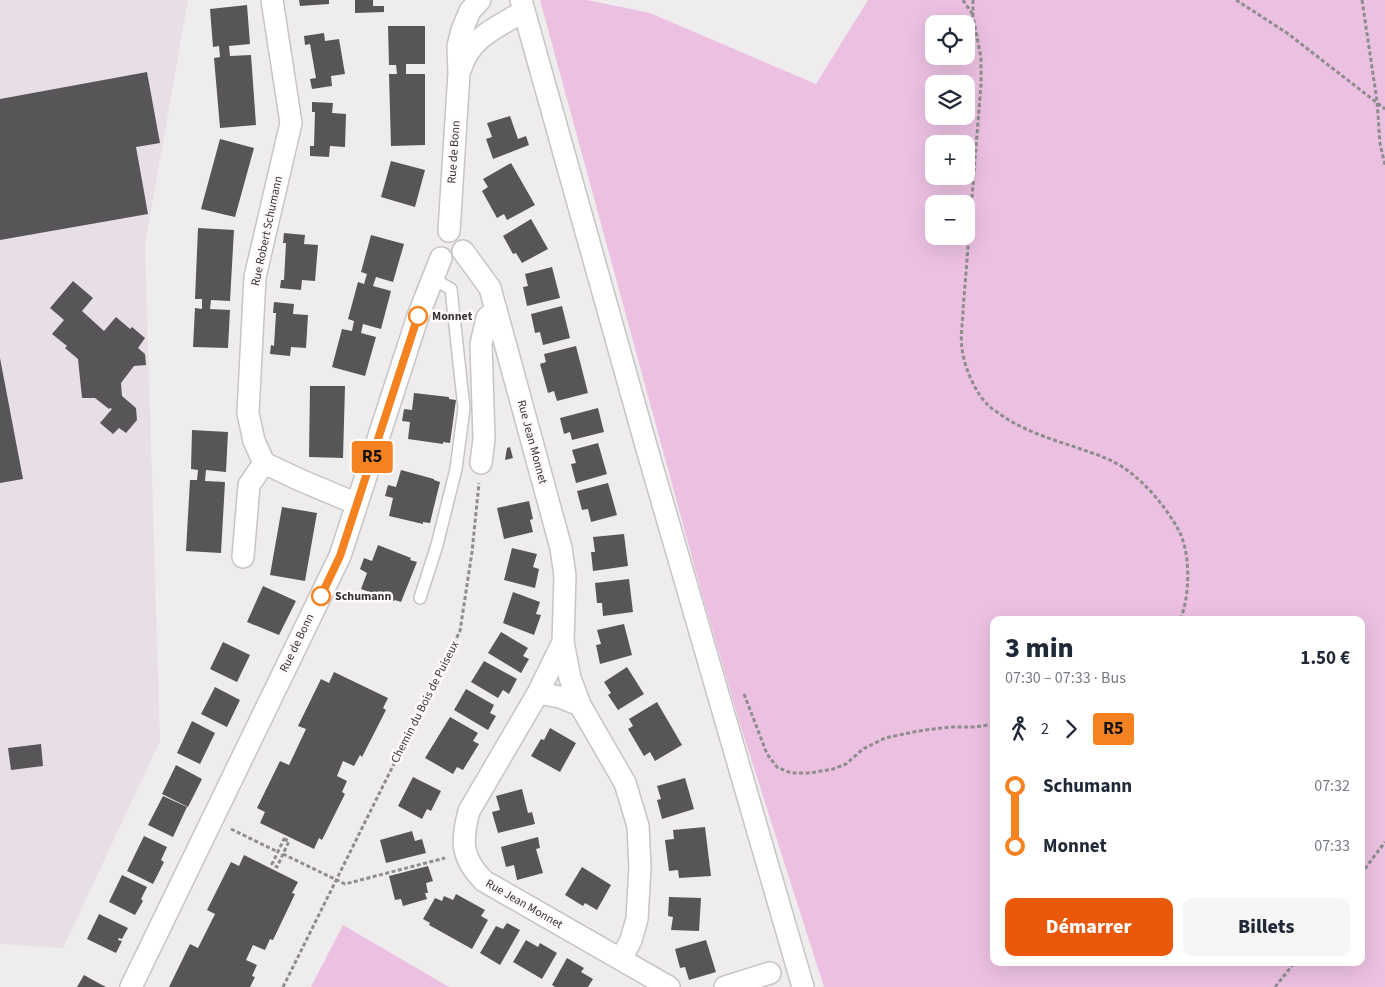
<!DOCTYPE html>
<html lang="fr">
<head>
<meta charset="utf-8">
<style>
	body { margin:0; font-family:"Source Sans 3",sans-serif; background:#f6f6f7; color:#1f2937; height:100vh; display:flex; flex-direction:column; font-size:19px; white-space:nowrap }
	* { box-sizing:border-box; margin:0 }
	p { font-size:16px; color:#747a83 }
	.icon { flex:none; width:28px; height:28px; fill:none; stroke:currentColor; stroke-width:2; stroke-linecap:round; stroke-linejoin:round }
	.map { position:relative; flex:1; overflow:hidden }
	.panel { position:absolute; left:990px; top:616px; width:375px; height:350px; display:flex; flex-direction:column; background:#fff; border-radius:10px; box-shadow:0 5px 20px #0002 }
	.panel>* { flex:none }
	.badge { padding:0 10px; border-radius:4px; font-size:18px; line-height:32px }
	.controls { position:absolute; left:925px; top:15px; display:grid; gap:10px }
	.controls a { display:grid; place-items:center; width:50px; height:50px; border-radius:10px; background:#fff; box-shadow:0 5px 20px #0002; font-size:25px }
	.map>.badge { position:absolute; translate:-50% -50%; box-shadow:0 0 0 2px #fff }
	.legs { display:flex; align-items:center; gap:8px; height:55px; padding:0 15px; font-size:16px }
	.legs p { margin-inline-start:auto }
	.overview { display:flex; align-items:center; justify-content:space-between; height:85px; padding:0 15px }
	h1 { font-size:28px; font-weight:800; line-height:38px }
	.primary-button { display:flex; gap:10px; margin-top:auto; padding:10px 15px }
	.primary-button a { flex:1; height:58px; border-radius:10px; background:#ea580c; color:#fff; font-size:20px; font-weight:800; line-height:58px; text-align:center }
	.primary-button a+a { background:#f6f6f7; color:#1f2937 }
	ul { padding:0 15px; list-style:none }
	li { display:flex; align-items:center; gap:18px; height:60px; font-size:19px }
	li i { display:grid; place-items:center; width:8px; height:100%; margin:0 6px; background:currentColor }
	li i::after { content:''; width:12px; height:12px; margin:-6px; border:4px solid; border-radius:50%; background:#fff }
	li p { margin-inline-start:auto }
	li:first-child i { background:linear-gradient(#0000 50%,currentColor 0) }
	li:last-child i { background:linear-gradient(currentColor 50%,#0000 0) }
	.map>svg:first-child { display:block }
	.built { fill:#e8dee5 }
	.green { fill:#ecc0e1; fill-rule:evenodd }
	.building { fill:#585558 }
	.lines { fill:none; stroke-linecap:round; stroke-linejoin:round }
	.lane-casing { stroke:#c7c3c6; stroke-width:14 }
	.street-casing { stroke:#c7c3c6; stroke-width:24 }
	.path { stroke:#8f8c8e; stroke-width:3; stroke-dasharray:4 2.5; stroke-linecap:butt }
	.lane { stroke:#fff; stroke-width:11 }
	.street { stroke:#fff; stroke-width:21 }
	.line-1-casing { stroke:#fff; stroke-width:11 }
	.line-1 { stroke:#f58220; stroke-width:8 }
	.stop-1-dot { fill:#fff; stroke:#f58220; stroke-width:2.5 }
	.labels { text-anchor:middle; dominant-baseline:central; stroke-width:5; stroke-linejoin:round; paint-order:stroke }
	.street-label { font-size:12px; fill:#363435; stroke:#fdf9fc }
	.stop-label { font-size:12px; font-weight:bold; fill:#363435; stroke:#fdf9fc; text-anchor:start }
</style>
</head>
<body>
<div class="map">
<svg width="1385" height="987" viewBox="0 0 1385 987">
	<rect width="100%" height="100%" fill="#efecee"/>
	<path class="built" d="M 0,0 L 188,0 L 145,245 L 160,741 L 63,948 L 0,944 Z"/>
	<path class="green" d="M 540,0 L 587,0 L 650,13 L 816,84 L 868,0 L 1385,0 L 1385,987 L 824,987 L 739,721 L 702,594 ZM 934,24 L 966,24 L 966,56 L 934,56 ZM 934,84 L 966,84 L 966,116 L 934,116 ZM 934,144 L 966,144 L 966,176 L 934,176 ZM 934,204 L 966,204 L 966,236 L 934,236 ZM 994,620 L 1361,620 L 1361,962 L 994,962 Z
		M 343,925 L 449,987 L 311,987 Z"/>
	<path class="building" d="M 299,0 L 329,0 L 329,4 L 300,6 Z
		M 355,0 L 373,0 L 373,6 L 384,6 L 384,12 L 355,13 Z
		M 247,5 L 250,44 L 229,46 L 230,56 L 251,55 L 256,125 L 220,128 L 214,58 L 220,57 L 219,46 L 213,47 L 210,9 Z
		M 388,26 L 425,26 L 425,64 L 406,64 L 406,74 L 425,74 L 425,145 L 391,146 L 389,74 L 397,74 L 396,65 L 389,65 Z
		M 324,33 L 325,41 L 339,39 L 345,74 L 331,76 L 332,86 L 312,89 L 310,79 L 316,78 L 310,44 L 305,45 L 304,36 Z
		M 147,72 L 160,143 L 136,147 L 148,214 L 0,240 L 0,99 Z
		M 312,102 L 333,103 L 332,113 L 346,114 L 345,147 L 330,146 L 329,157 L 310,156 L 310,146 L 314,146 L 315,112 L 312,112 Z
		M 510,116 L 518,139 L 526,136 L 529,145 L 493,159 L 486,139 L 492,137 L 487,123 Z
		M 220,139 L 254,148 L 235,217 L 201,209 Z
		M 391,161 L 425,170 L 415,207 L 381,197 Z
		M 511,163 L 535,205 L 507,220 L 504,214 L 497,218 L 482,191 L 488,187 L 483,179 Z
		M 531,219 L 548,249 L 522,263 L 516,253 L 513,254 L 503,236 Z
		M 198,228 L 234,230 L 230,301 L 211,300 L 210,309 L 230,310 L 228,348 L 193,347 L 195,308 L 202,309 L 202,299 L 195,299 Z
		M 284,233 L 305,235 L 304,244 L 318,245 L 315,281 L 302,280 L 301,290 L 280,288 L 281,280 L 284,280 L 286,243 L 283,243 Z
		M 371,235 L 404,244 L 393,282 L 376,277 L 373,286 L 391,291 L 381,329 L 363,324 L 361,333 L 376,337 L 365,376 L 332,367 L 342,329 L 352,331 L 354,321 L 348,319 L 358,282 L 364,284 L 367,274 L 361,272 Z
		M 552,267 L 560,298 L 527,306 L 523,287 L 528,286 L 525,274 Z
		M 73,281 L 93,298 L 82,311 L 104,331 L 116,317 L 129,328 L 130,329 L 132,327 L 145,338 L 138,348 L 145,354 L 146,365 L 134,366 L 121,383 L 122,396 L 136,408 L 137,420 L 126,433 L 119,428 L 113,434 L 100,423 L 112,409 L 110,408 L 109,409 L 95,398 L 82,398 L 78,359 L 65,348 L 67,346 L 52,334 L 64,320 L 50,308 Z
		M 274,302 L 294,304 L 293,314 L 308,315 L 306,348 L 291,347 L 290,356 L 270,354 L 271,345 L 274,346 L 276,313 L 273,313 Z
		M 562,306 L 570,338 L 543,345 L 540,332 L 535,333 L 531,314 Z
		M 576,346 L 588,393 L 557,401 L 554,391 L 548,393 L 540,364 L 546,362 L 544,354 Z
		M 0,358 L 23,479 L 0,483 Z
		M 310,386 L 345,386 L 343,458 L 309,457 Z
		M 414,393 L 449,397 L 449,399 L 456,400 L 450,443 L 443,442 L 443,444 L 408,439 L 410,422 L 402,421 L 404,409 L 412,410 Z
		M 598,408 L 604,432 L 572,440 L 570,432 L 564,434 L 560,418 Z
		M 192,430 L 228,432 L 226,472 L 206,470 L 205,481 L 225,482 L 221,553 L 186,551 L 190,480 L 197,480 L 198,470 L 191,469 Z
		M 598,443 L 607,474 L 576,483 L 571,464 L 576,463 L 572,450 Z
		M 510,447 L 513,458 L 505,460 L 507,448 Z
		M 401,470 L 434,479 L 434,480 L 440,482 L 430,523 L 423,522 L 423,524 L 389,516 L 393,498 L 385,496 L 388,485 L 396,487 Z
		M 608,483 L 617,515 L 591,522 L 588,509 L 582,510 L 577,491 Z
		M 529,501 L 533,519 L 530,520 L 533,532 L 504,539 L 497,508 Z
		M 282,507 L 317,513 L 305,581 L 270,575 Z
		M 624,534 L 628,566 L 593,571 L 591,552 L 595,552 L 593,537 Z
		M 378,545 L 411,558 L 410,560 L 417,562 L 401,602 L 395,600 L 394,601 L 361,589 L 367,573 L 360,569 L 364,558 L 372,561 Z
		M 512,548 L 537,554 L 533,567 L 539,569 L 535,588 L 504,580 Z
		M 629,579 L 633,612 L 603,616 L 602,603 L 597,603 L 595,583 Z
		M 263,586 L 296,601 L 279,635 L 247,622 Z
		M 513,592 L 540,602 L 536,614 L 541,615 L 534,635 L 503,623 Z
		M 624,624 L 632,655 L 600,664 L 596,645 L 601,644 L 597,630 Z
		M 501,632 L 528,648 L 523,656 L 529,659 L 521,673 L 488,653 Z
		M 223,642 L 250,655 L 237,682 L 210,669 Z
		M 484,661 L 517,679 L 509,694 L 503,690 L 498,698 L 471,682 Z
		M 627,667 L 644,694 L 618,710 L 608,695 L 611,693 L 604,682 Z
		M 334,672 L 388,698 L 383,708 L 386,710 L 362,757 L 360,755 L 354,766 L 343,761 L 337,776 L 347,781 L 342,792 L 345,794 L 322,840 L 319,838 L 314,849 L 260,823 L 265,812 L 257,808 L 280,761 L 289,765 L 306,729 L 298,726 L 321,679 L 329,683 Z
		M 215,687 L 240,700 L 227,727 L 201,714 Z
		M 466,689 L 494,705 L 490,713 L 496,716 L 488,730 L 454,710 Z
		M 657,702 L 682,745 L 655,761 L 650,752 L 644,756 L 628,729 L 633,726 L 629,719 Z
		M 450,717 L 478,733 L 473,741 L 479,744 L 463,770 L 457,767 L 453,774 L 425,758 Z
		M 192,721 L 215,733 L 200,764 L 177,753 Z
		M 550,728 L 576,743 L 560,772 L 531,756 L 541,739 L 544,740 Z
		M 41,744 L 43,766 L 11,770 L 8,748 Z
		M 176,765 L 202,779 L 188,807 L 162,794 Z
		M 413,777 L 441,791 L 431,811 L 427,809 L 422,819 L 398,806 Z
		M 685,778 L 694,809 L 662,819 L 657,800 L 661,799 L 657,786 Z
		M 522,789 L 528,813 L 532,812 L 535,824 L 498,833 L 492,812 L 500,810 L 496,796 Z
		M 163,796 L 187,807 L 173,837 L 148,825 Z
		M 705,827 L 711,876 L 679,878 L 678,870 L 669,871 L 665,840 L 674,839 L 673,830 Z
		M 412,831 L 415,841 L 422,839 L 426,853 L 386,863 L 380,840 Z
		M 144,836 L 167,847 L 161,860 L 164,862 L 153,884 L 127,871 Z
		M 538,837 L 540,848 L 536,849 L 543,873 L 517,880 L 514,865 L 506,867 L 501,847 Z
		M 244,855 L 298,882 L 292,893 L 295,894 L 273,940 L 270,939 L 265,950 L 253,945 L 246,960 L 257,965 L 252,976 L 255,977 L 250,987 L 169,987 L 190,944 L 198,948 L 215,914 L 207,910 L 231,862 L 239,866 Z
		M 428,866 L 433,881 L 426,883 L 428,893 L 425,893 L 427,899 L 403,906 L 401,899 L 395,900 L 389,876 Z
		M 582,867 L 611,885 L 597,910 L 585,903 L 583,906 L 565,895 Z
		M 122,875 L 147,887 L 141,899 L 143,901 L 135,915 L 109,902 Z
		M 456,894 L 485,910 L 481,916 L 488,920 L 472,949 L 429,925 L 430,923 L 423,919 L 435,898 L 442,901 L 444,896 L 453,900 Z
		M 669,897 L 701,898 L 699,931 L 671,930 L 673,917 L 668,916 Z
		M 99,914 L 128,928 L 122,939 L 119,938 L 118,940 L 122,941 L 116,953 L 87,939 Z
		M 507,923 L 520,930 L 500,965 L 480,953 L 496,926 L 503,929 Z
		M 526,940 L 538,947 L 540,943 L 557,953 L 542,979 L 513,962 Z
		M 706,940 L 716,972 L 689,980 L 685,967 L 680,968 L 675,949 Z
		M 567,958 L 584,968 L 581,972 L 593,979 L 588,987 L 555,987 L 552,985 Z
		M 84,975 L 102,985 L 106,987 L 77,987 Z"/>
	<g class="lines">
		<g class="lane-casing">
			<path id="lane" d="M 420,598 L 437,545 L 456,469 L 464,408 L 451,289 L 432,278"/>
		</g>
		<g class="street-casing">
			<path id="street" d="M 272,0 L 291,123 L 255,277 L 248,413 L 254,441 L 264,463 L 300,480 L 357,504
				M 521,0 L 647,449 L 803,987
				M 461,68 C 470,37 498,27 524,11
				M 449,231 L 459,73 L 458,46 L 462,30 L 470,11 L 480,0
				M 463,251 L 490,288 L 561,548 L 565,576 L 563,642 L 538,693 L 469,811 C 461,842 461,858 484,881 L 669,987
				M 481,463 L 484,439 L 481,344 L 487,318 L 496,309
				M 243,557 L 249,485 L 264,463
				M 563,642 L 570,678 L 580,705
				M 538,693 L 560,697 L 580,705 L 625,783 L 638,826 L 640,867 L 637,919 L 631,940 L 621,959
				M 131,987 L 340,556 L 418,316 L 441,258
				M 725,987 L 770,973"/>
		</g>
		<path class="path" d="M 963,0 L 973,15
			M 973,0 L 973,16 L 981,58 L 981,85 L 963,310 C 963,322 960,336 962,348 C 964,367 975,393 989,406 C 993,410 999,413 1004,417 C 1038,439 1077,445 1112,461 C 1139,474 1166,506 1179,531 C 1191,554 1190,597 1180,620
			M 1236,0 L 1287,33 L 1385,109
			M 1362,0 L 1377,101 L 1380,144 L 1385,165
			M 744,694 L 767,754 L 777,767 L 791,773 L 810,773 L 833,769 L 846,764 L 863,749 L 885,738 L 918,731 L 950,727 L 975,727 L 994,724
			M 231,829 L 278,852
			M 284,839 L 289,841 L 277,867 L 272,864 Z
			M 283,854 L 345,884 L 445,858
			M 1361,874 L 1385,842
			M 283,987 L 460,631 L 472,552 L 479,483
			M 1275,987 L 1295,962"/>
		<use href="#lane" class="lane"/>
		<use href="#street" class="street"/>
	</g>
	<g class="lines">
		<g class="line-1-casing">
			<path id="line-1" d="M 321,596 L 340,556 L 418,316"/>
		</g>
		<use href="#line-1" class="line-1"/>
	</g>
	<g class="stop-1-dot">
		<circle cx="418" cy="316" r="9"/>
		<circle cx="321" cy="596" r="9"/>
	</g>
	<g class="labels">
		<g class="street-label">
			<text transform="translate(454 152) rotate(-86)">Rue de Bonn</text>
			<text transform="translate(267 231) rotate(-78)">Rue Robert Schumann</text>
			<text transform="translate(532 442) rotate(75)">Rue Jean Monnet</text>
			<text transform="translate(297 643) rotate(-64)">Rue de Bonn</text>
			<text transform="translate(425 702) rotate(-63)">Chemin du Bois de Puiseux</text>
			<text transform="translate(524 904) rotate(30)">Rue Jean Monnet</text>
		</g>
		<g class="stop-label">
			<text x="432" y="316">Monnet</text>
			<text x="335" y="596">Schumann</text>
		</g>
	</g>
</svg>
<div class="controls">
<a><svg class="icon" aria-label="locate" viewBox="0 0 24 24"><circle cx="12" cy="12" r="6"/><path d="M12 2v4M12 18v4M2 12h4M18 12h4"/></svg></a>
<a><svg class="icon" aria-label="layers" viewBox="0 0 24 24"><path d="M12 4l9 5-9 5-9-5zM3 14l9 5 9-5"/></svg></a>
<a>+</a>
<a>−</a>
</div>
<b class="badge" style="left:372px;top:457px;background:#f58220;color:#111">R5</b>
<section class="panel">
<div class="overview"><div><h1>3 min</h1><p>07:30 – 07:33 · Bus</p></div><b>1.50 €</b></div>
<div class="legs"><svg class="icon" aria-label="walk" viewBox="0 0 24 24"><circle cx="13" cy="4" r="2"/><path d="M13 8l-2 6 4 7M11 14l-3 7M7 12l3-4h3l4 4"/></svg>2<svg class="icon" aria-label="forward" viewBox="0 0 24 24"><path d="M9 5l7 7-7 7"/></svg><b class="badge" style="background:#f58220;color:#111">R5</b></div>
<ul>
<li><i style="color:#f58220"></i><b>Schumann</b><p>07:32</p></li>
<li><i style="color:#f58220"></i><b>Monnet</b><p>07:33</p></li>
</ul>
<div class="primary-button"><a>Démarrer</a><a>Billets</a></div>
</section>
</div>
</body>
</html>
